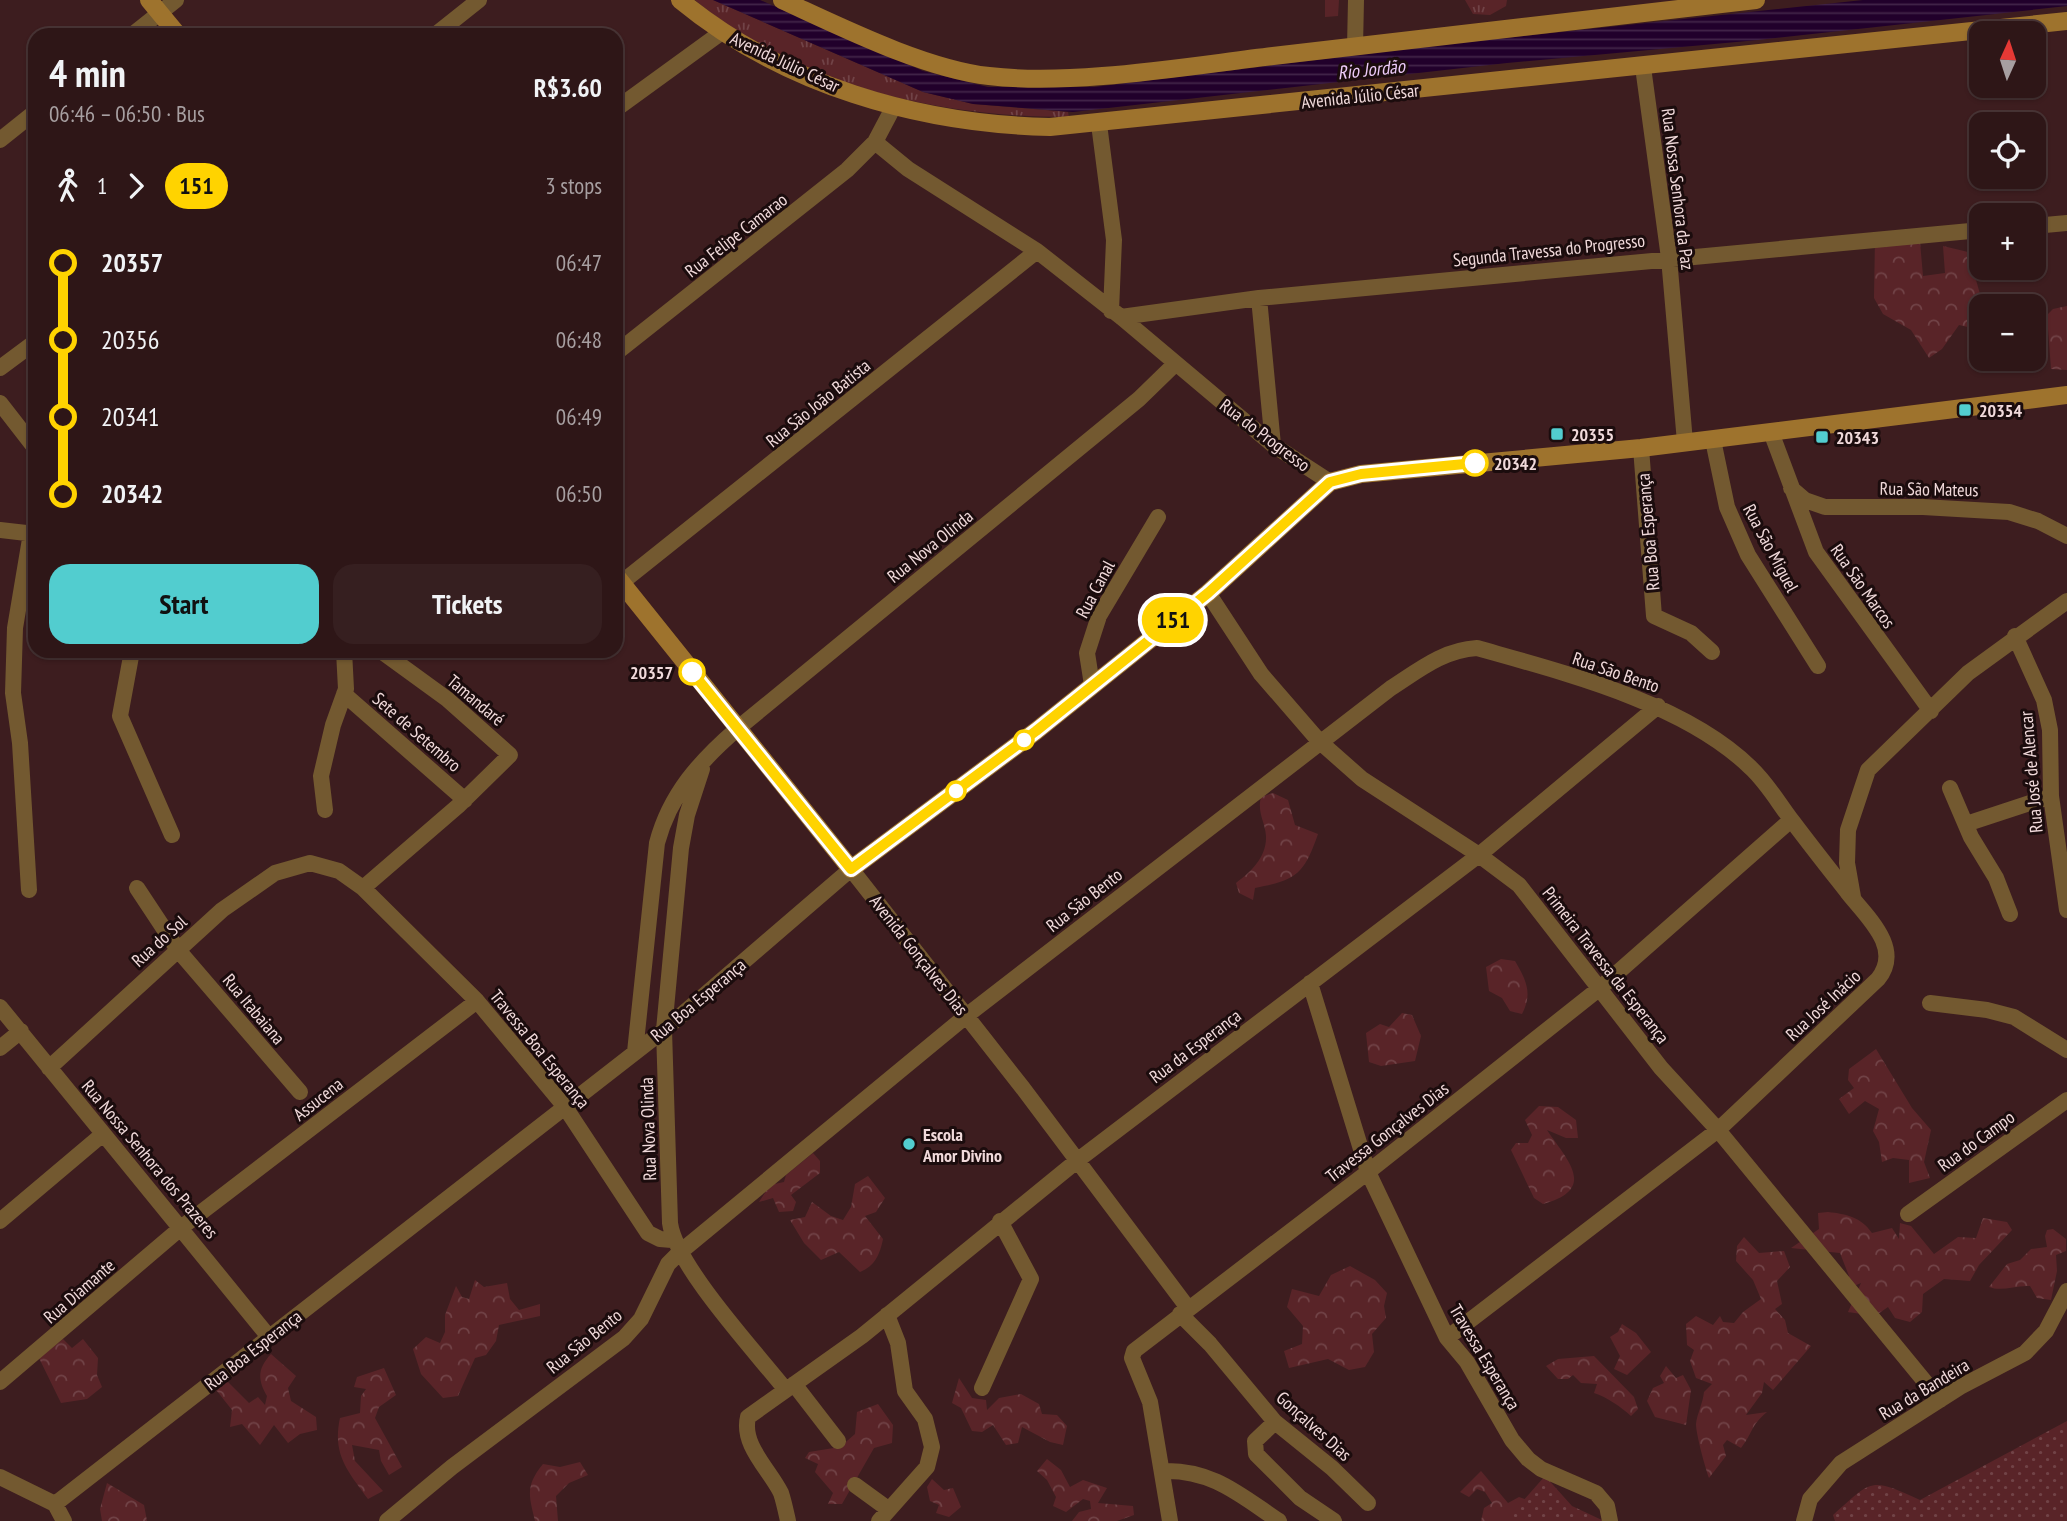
<!DOCTYPE html>
<html lang="en">
<head>
<meta charset="utf-8">
<style>
	body { margin:0; font-family:"PT Sans Narrow",sans-serif; background:#361f20; color:#f1f3f6; height:100vh; display:flex; flex-direction:column; font-size:26px; white-space:nowrap }
	* { box-sizing:border-box; margin:0 }
	p { font-size:23px; color:#a79fa1 }
	.icon { flex:none; width:38px; height:38px; fill:none; stroke:currentColor; stroke-width:2; stroke-linecap:round; stroke-linejoin:round }
	.map { position:relative; flex:1; overflow:hidden }
	.details { position:absolute; left:28px; top:28px; width:595px; height:630px; display:flex; flex-direction:column; background:#2e1617; border-radius:21px; box-shadow:0 2px 5px #0004,0 0 0 2px #493536 }
	.details>* { flex:none }
	.badge { padding:0 14px; border-radius:23px; font-size:24px; line-height:46px }
	.needle { width:46px; rotate:3deg }
	.tools { position:absolute; left:1969px; top:21px; display:grid; gap:14px }
	.tools a { display:grid; place-items:center; width:77px; height:77px; border-radius:14px; background:#2e1617; box-shadow:0 2px 5px #0004,0 0 0 2px #493536; font-size:35px }
	.map>.badge { position:absolute; translate:-50% -50%; box-shadow:0 0 0 4px #fff }
	.legs { display:flex; align-items:center; gap:10px; height:77px; padding:0 21px; font-size:23px }
	.legs p { margin-inline-start:auto }
	.head { display:flex; align-items:center; justify-content:space-between; height:119px; padding:0 21px }
	h1 { font-size:38px; font-weight:600; line-height:52px }
	.primary-button { display:flex; gap:14px; margin-top:auto; padding:14px 21px }
	.primary-button a { flex:1; height:80px; border-radius:21px; background:#52cdcf; color:#111; font-size:28px; font-weight:600; line-height:80px; text-align:center }
	.primary-button a+a { background:#361f20; color:#f1f3f6 }
	ul { padding:0 21px; list-style:none }
	li { display:flex; align-items:center; gap:24px; height:77px; font-size:26px }
	li i { display:grid; place-items:center; width:10px; height:100%; margin:0 9px; background:currentColor }
	li i::after { content:''; width:18px; height:18px; margin:-9px; border:5px solid; border-radius:50%; background:#2e1617 }
	li p { margin-inline-start:auto }
	li:first-child i { background:linear-gradient(#0000 50%,currentColor 0) }
	li:last-child i { background:linear-gradient(currentColor 50%,#0000 0) }
	.map>svg:first-child { display:block }
	.grass { fill:url(#grass-tufts) }
	.forest { fill:url(#forest-crowns) }
	.park { fill:url(#park-dots) }
	.water { fill:url(#water-rules) }
	.lines { fill:none; stroke-linecap:round; stroke-linejoin:round }
	.street { stroke:#735930; stroke-width:16 }
	.secondary { stroke:#9e732d; stroke-width:18 }
	.line-1-casing { stroke:#fff; stroke-width:16 }
	.line-1 { stroke:#ffd300; stroke-width:10 }
	.poi-dot { fill:#52cdcf; stroke:#1b0c0d; stroke-width:2.5 }
	.stop-1-dot { fill:#fff; stroke:#ffd300; stroke-width:3.5 }
	.labels { text-anchor:middle; dominant-baseline:central; stroke-width:6; stroke-linejoin:round; paint-order:stroke }
	.street-label { font-size:18px; fill:#f1dadb; stroke:#1b0c0d }
	.poi-label { font-size:18px; font-weight:bold; fill:#f1dadb; stroke:#1b0c0d; text-anchor:start }
	.stop-label { font-size:18px; font-weight:bold; fill:#f1dadb; stroke:#1b0c0d; text-anchor:start }
	.water-label { font-size:19px; font-style:italic; fill:#edcbf9; stroke:#1b0c0d }
</style>
</head>
<body>
<div class="map">
<svg width="2067" height="1521" viewBox="0 0 2067 1521">
	<defs>
		<pattern id="grass-tufts" width="24" height="20" patternUnits="userSpaceOnUse" patternTransform="scale(1.75)"><rect width="24" height="20" fill="#592428"/><path d="M3 7l-1-3M5 7V3M7 7l1-3M15 17l-1-3M17 17v-4M19 17l1-3" fill="none" stroke="#714347"/></pattern>
		<pattern id="forest-crowns" width="20" height="18" patternUnits="userSpaceOnUse" patternTransform="scale(1.75)"><rect width="20" height="18" fill="#592428"/><path d="M2 6a3 3 0 1 1 6 0M12 15a3 3 0 1 1 6 0" fill="none" stroke="#714347"/></pattern>
		<pattern id="park-dots" width="8" height="8" patternUnits="userSpaceOnUse" patternTransform="scale(1.75)"><rect width="8" height="8" fill="#592428"/><path d="M2 2h.1M6 6h.1" fill="none" stroke="#714347" stroke-width="1.8" stroke-linecap="round"/></pattern>
		<pattern id="water-rules" width="6" height="5" patternUnits="userSpaceOnUse" patternTransform="scale(1.75)"><rect width="6" height="5" fill="#21002b"/><path d="M0 2.5h6" fill="none" stroke="#422549"/></pattern>
	</defs>
	<rect width="100%" height="100%" fill="#3d1d1f"/>
	<path class="grass" d="M 695,0 L 713,0 L 923,92 L 973,104 L 1068,112 L 1069,117 C 938,117 797,86 695,0 Z
		M 1325,0 L 1339,0 L 1338,16 L 1325,17 Z
		M 1465,0 L 1507,0 L 1506,6 L 1490,15 L 1473,14 Z"/>
	<path class="forest" d="M 1875,239 L 1920,242 L 1923,276 L 1945,273 L 1943,246 L 1968,252 L 1980,294 L 2002,297 L 2009,306 L 1981,306 L 1981,330 L 1959,325 L 1942,349 L 1929,358 L 1911,330 L 1883,314 L 1874,298 Z
		M 2067,306 L 2067,370 L 2051,369 L 2047,315 L 2053,309 Z
		M 1273,793 L 1288,800 L 1295,825 L 1318,834 C 1304,874 1297,880 1255,888 L 1253,900 L 1239,893 L 1236,883 C 1251,872 1267,857 1266,836 C 1265,821 1257,813 1261,797 Z
		M 1501,959 L 1515,961 C 1526,980 1533,993 1522,1014 L 1510,1011 L 1502,998 L 1489,991 L 1486,967 Z
		M 1402,1013 L 1412,1015 L 1421,1036 L 1415,1061 L 1381,1066 L 1369,1062 L 1366,1033 L 1380,1024 L 1389,1027 Z
		M 1876,1049 L 1912,1108 L 1931,1130 L 1924,1162 L 1930,1178 L 1909,1183 L 1909,1160 L 1893,1158 L 1882,1162 L 1879,1142 L 1873,1131 L 1879,1109 L 1865,1101 L 1849,1114 L 1839,1099 L 1854,1088 L 1848,1080 L 1849,1069 Z
		M 1539,1106 L 1558,1107 L 1576,1120 L 1578,1138 L 1566,1138 L 1547,1130 C 1566,1159 1599,1189 1543,1204 L 1534,1198 L 1511,1150 L 1516,1143 L 1528,1143 L 1532,1135 L 1525,1120 Z
		M 813,1153 L 820,1161 L 820,1173 L 791,1195 L 796,1202 L 793,1211 L 779,1212 L 773,1198 L 759,1202 L 770,1185 L 784,1182 L 786,1175 Z
		M 868,1176 L 885,1198 L 876,1212 L 865,1216 L 883,1239 C 880,1254 875,1266 860,1272 L 839,1252 L 821,1260 L 804,1243 L 790,1220 L 805,1217 L 812,1202 L 831,1216 L 843,1220 L 851,1207 L 855,1184 Z
		M 1828,1212 C 1846,1214 1861,1217 1872,1233 L 1892,1228 L 1899,1239 L 1900,1223 L 1911,1226 L 1934,1254 L 1958,1237 L 1976,1238 L 1983,1218 L 2007,1222 L 2012,1230 L 1979,1265 L 1970,1281 L 1944,1279 L 1923,1294 L 1922,1312 L 1910,1322 L 1895,1318 L 1888,1307 L 1875,1316 L 1848,1312 L 1861,1283 L 1849,1288 L 1849,1276 L 1840,1253 L 1791,1248 L 1819,1229 L 1818,1213 Z
		M 2053,1229 L 2066,1239 L 2066,1251 L 2056,1255 L 2057,1271 L 2051,1300 L 2037,1298 L 2030,1286 C 2015,1285 2002,1292 1989,1287 L 2007,1264 L 2020,1260 L 2031,1249 L 2047,1247 L 2045,1236 L 2047,1230 Z
		M 1744,1237 L 1759,1253 L 1784,1251 L 1790,1267 L 1777,1281 L 1782,1304 L 1775,1309 L 1785,1320 L 1788,1333 L 1811,1346 L 1773,1390 L 1764,1382 L 1762,1393 L 1746,1415 L 1767,1412 C 1750,1426 1753,1433 1741,1448 L 1727,1440 L 1723,1445 L 1726,1456 L 1709,1478 C 1705,1467 1696,1434 1696,1424 C 1697,1414 1703,1403 1704,1392 L 1712,1384 L 1696,1378 L 1690,1361 L 1694,1350 L 1687,1345 L 1686,1324 L 1696,1316 L 1713,1325 L 1720,1316 L 1723,1322 L 1734,1323 L 1743,1312 L 1761,1299 L 1753,1280 L 1736,1261 L 1737,1246 Z
		M 1350,1266 L 1375,1280 L 1387,1293 L 1384,1306 L 1386,1318 L 1372,1334 L 1374,1352 L 1365,1367 L 1349,1370 L 1328,1359 L 1289,1368 L 1284,1351 L 1302,1344 L 1303,1326 L 1287,1307 L 1292,1289 L 1319,1296 L 1331,1275 Z
		M 475,1280 L 484,1287 L 507,1283 L 510,1299 L 519,1310 L 540,1304 L 540,1316 L 499,1325 L 496,1341 L 486,1355 L 475,1358 L 458,1396 L 443,1398 L 421,1374 L 413,1349 L 426,1337 L 440,1343 L 445,1332 L 445,1315 L 456,1286 L 462,1297 L 469,1299 Z
		M 1622,1324 L 1636,1333 L 1651,1352 L 1627,1375 L 1614,1369 L 1620,1356 L 1610,1337 L 1618,1332 Z
		M 63,1339 L 72,1348 L 83,1339 L 98,1358 L 97,1375 L 102,1387 L 87,1399 L 61,1403 L 39,1358 Z
		M 271,1354 L 296,1376 L 288,1388 L 291,1401 L 316,1417 L 317,1430 L 300,1434 L 288,1443 L 274,1425 L 260,1445 L 242,1424 L 230,1427 L 232,1410 L 213,1386 L 225,1379 L 249,1403 L 258,1397 L 265,1405 L 267,1396 C 257,1379 258,1368 271,1354 Z
		M 1594,1356 L 1634,1397 L 1638,1409 L 1631,1416 C 1621,1407 1607,1397 1594,1393 L 1597,1384 L 1581,1383 L 1573,1375 L 1568,1379 L 1558,1379 L 1546,1366 L 1558,1359 Z
		M 1666,1366 L 1676,1378 L 1683,1375 L 1691,1390 L 1686,1425 L 1655,1417 L 1647,1401 L 1653,1388 L 1664,1383 L 1660,1376 Z
		M 384,1368 L 396,1395 L 379,1407 L 375,1418 L 402,1467 L 389,1475 L 381,1461 L 379,1450 L 352,1445 L 355,1461 L 383,1491 L 368,1499 C 348,1471 332,1455 340,1418 L 360,1413 L 361,1396 L 366,1389 L 354,1387 L 357,1377 Z
		M 959,1378 L 972,1398 L 986,1400 L 987,1410 L 999,1398 L 1021,1394 L 1039,1404 L 1042,1414 L 1057,1415 L 1067,1426 L 1063,1445 L 1050,1442 L 1022,1427 L 1018,1443 L 1006,1445 L 993,1425 L 982,1432 L 972,1431 L 961,1408 L 952,1403 Z
		M 878,1404 L 893,1425 L 892,1443 L 874,1448 L 842,1504 L 828,1504 L 833,1493 L 815,1472 L 818,1464 L 805,1458 L 809,1452 L 840,1447 L 855,1434 L 857,1412 Z
		M 1047,1459 L 1061,1470 L 1070,1487 L 1083,1480 L 1107,1488 L 1098,1503 L 1133,1506 L 1134,1515 L 1117,1521 L 1072,1521 L 1079,1512 L 1091,1509 L 1090,1501 L 1083,1499 L 1066,1512 L 1053,1506 L 1056,1497 L 1047,1480 L 1037,1471 Z
		M 580,1462 L 588,1475 L 569,1483 L 556,1496 L 558,1521 L 535,1521 C 529,1496 525,1486 543,1464 L 560,1467 Z
		M 1481,1471 L 1508,1503 L 1519,1497 L 1530,1501 L 1530,1521 L 1481,1521 L 1484,1508 L 1492,1503 L 1485,1492 L 1477,1489 L 1469,1497 L 1460,1492 Z
		M 932,1479 L 944,1490 L 953,1488 L 961,1507 L 949,1517 L 936,1513 L 939,1505 L 930,1501 L 927,1487 Z
		M 107,1483 L 144,1505 L 147,1521 L 102,1521 L 100,1509 Z"/>
	<path class="park" d="M 2067,1421 L 2067,1521 L 1835,1521 L 1833,1515 C 1873,1479 1870,1477 1920,1500 Z
		M 1545,1476 L 1572,1506 L 1604,1521 L 1505,1521 Z"/>
	<path class="water" d="M 713,0 L 760,0 L 923,71 L 988,87 L 1094,87 L 1448,44 L 1863,0 L 2067,0 L 2067,6 L 1758,40 L 1507,63 L 1073,112 L 973,104 L 923,92 Z"/>
	<g class="lines">
		<path class="street" d="M 132,35 L 176,0
			M 435,35 L 479,0
			M 1355,47 L 1356,0
			M 1643,67 L 1669,258 L 1685,442
			M 616,109 L 722,32
			M 1099,124 L 1114,240 L 1111,311
			M 0,140 L 35,112
			M 875,142 L 908,169 L 1037,251 L 1121,317 L 1273,445 L 1330,482
			M 2034,226 L 2067,223
			M 1259,298 L 1273,445
			M 1121,317 L 1259,298 L 1981,230
			M 616,353 L 847,170 L 875,142 L 894,106
			M 0,368 L 35,342
			M 0,403 L 35,448
			M 1771,432 L 1816,552 L 1931,711
			M 1713,440 L 1727,507 L 1748,555 L 1818,666
			M 1641,448 L 1654,616 L 1691,633 L 1712,652
			M 1791,488 L 1805,500 L 1825,507 L 1923,507 L 2009,512 L 2038,521 L 2067,536
			M 0,530 L 35,534
			M 621,583 L 1037,251
			M 1208,593 L 1261,674 L 1319,741 L 1362,779 L 1479,855 L 1519,885 L 1661,1068 L 1718,1130 L 1940,1400
			M 2015,636 L 2044,700 L 2050,730 L 2051,796 L 2067,910
			M 132,651 L 120,716 L 172,835
			M 1092,685 L 1087,653 L 1099,616 L 1158,517
			M 344,694 L 465,800
			M 702,769 L 687,815 L 681,848 L 664,1030 L 670,1223 C 676,1266 755,1351 785,1389
			M 1950,788 L 1971,837 L 1996,878 L 2010,914
			M 325,810 L 321,776 L 333,725 L 346,689 L 344,651
			M 1966,824 L 2051,796
			M 137,888 L 178,950 L 300,1092
			M 363,888 L 458,806 L 510,755 L 447,699 L 381,651
			M 29,890 L 20,743 L 13,693 L 15,628 L 31,533
			M 1853,897 L 1847,863 L 1848,830 L 1868,770 L 1968,673 L 2067,601
			M 1310,983 L 1368,1172 L 1447,1338 L 1467,1362 L 1512,1440 L 1528,1459 L 1541,1469 L 1596,1493 L 1607,1506 L 1610,1521
			M 1930,1003 L 1987,1010 L 2014,1017 L 2067,1050
			M 0,1007 L 269,1337
			M 0,1048 L 21,1031
			M 635,1052 L 657,843 C 670,794 700,761 737,729 L 1139,399 L 1175,364
			M 49,1068 L 222,910 L 275,873 L 310,863 L 339,871 L 363,888 L 477,1001 L 565,1107 L 648,1233 L 660,1239 L 672,1240
			M 1908,1214 L 2067,1100
			M 0,1221 L 103,1134
			M 1180,1314 L 1210,1344 L 1275,1422 L 1332,1468 L 1368,1503
			M 0,1382 L 182,1227 L 477,1001
			M 794,1384 L 838,1441
			M 982,1388 L 1031,1279 L 1000,1221
			M 1275,1422 L 1255,1441 L 1256,1454 L 1300,1498 L 1334,1521
			M 1162,1471 C 1212,1469 1240,1495 1279,1521
			M 0,1477 L 55,1504
			M 855,1485 L 888,1509
			M 55,1504 L 664,1030 L 851,869 L 1022,1087 L 1188,1308
			M 55,1504 L 64,1521
			M 387,1521 L 452,1467 L 624,1338 L 641,1319 L 668,1264 L 679,1253 L 966,1016 L 1391,688 C 1419,670 1443,650 1477,648 C 1565,673 1685,703 1751,768 C 1768,784 1779,804 1793,822 C 1811,846 1830,870 1848,893 C 1867,917 1903,948 1878,979 L 1718,1130 L 1447,1338
			M 788,1521 C 786,1512 784,1502 781,1493 C 770,1470 741,1445 748,1417 L 862,1336 L 1078,1160 L 1479,855 L 1658,706
			M 879,1521 L 927,1467 L 932,1447 L 925,1419 L 905,1391 L 898,1343 L 887,1315
			M 1170,1521 L 1150,1402 L 1132,1358 L 1134,1351 L 1368,1172 L 1600,988 L 1791,820
			M 1804,1521 L 1810,1499 L 1841,1463 L 1960,1387 L 2025,1353 L 2046,1331 L 2067,1291"/>
		<path class="secondary" d="M 149,0 L 178,35
			M 680,0 C 783,85 918,124 1050,127 L 2067,21
			M 782,0 C 841,27 925,69 989,76 C 1074,86 1188,66 1273,56 C 1434,38 1595,19 1756,0
			M 616,576 L 851,869 L 1036,731 L 1208,593 L 1330,482 L 1361,474 L 1641,448 L 2067,395"/>
	</g>
	<g class="lines">
		<g class="line-1-casing">
			<path id="line-1" d="M 692,672 L 851,869 L 1036,731 L 1208,593 L 1330,482 L 1361,474 L 1475,463"/>
		</g>
		<use href="#line-1" class="line-1"/>
	</g>
	<g class="poi-dot">
		<rect x="1958" y="403" width="14" height="14" rx="3.5"/>
		<rect x="1550" y="427" width="14" height="14" rx="3.5"/>
		<rect x="1815" y="430" width="14" height="14" rx="3.5"/>
		<circle cx="909" cy="1144" r="7"/>
	</g>
	<g class="stop-1-dot">
		<circle cx="1475" cy="463" r="12"/>
		<circle cx="692" cy="672" r="12"/>
		<circle cx="1024" cy="740" r="9"/>
		<circle cx="956" cy="791" r="9"/>
	</g>
	<g class="labels">
		<g class="street-label">
			<text transform="translate(785 62) rotate(25)">Avenida Júlio César</text>
			<text transform="translate(1360 96) rotate(-6)">Avenida Júlio César</text>
			<text transform="translate(1678 189) rotate(83)">Rua Nossa Senhora da Paz</text>
			<text transform="translate(736 235) rotate(-38)">Rua Felipe Camarao</text>
			<text transform="translate(1549 250) rotate(-6)">Segunda Travessa do Progresso</text>
			<text transform="translate(818 403) rotate(-39)">Rua São João Batista</text>
			<text transform="translate(1265 435) rotate(37)">Rua do Progresso</text>
			<text transform="translate(1929 489) rotate(1)">Rua São Mateus</text>
			<text transform="translate(1648 532) rotate(-95)">Rua Boa Esperança</text>
			<text transform="translate(930 546) rotate(-39)">Rua Nova Olinda</text>
			<text transform="translate(1771 548) rotate(62)">Rua São Miguel</text>
			<text transform="translate(1863 586) rotate(55)">Rua São Marcos</text>
			<text transform="translate(1095 589) rotate(-62)">Rua Canal</text>
			<text transform="translate(1616 672) rotate(19)">Rua São Bento</text>
			<text transform="translate(476 700) rotate(40)">Tamandaré</text>
			<text transform="translate(417 732) rotate(41)">Sete de Setembro</text>
			<text transform="translate(2031 772) rotate(-95)">Rua José de Alencar</text>
			<text transform="translate(1084 900) rotate(-38)">Rua São Bento</text>
			<text transform="translate(159 941) rotate(-42)">Rua do Sol</text>
			<text transform="translate(919 955) rotate(52)">Avenida Gonçalves Dias</text>
			<text transform="translate(1606 965) rotate(52)">Primeira Travessa da Esperança</text>
			<text transform="translate(698 1000) rotate(-40)">Rua Boa Esperança</text>
			<text transform="translate(1823 1005) rotate(-43)">Rua José Inácio</text>
			<text transform="translate(254 1009) rotate(50)">Rua Itabaiana</text>
			<text transform="translate(1195 1046) rotate(-37)">Rua da Esperança</text>
			<text transform="translate(540 1049) rotate(51)">Travessa Boa Esperança</text>
			<text transform="translate(318 1099) rotate(-38)">Assucena</text>
			<text transform="translate(648 1129) rotate(-92)">Rua Nova Olinda</text>
			<text transform="translate(1387 1132) rotate(-38)">Travessa Gonçalves Dias</text>
			<text transform="translate(1976 1141) rotate(-36)">Rua do Campo</text>
			<text transform="translate(150 1159) rotate(50)">Rua Nossa Senhora dos Prazeres</text>
			<text transform="translate(79 1291) rotate(-41)">Rua Diamante</text>
			<text transform="translate(584 1341) rotate(-39)">Rua São Bento</text>
			<text transform="translate(253 1350) rotate(-38)">Rua Boa Esperança</text>
			<text transform="translate(1485 1357) rotate(59)">Travessa Esperança</text>
			<text transform="translate(1924 1389) rotate(-31)">Rua da Bandeira</text>
			<text transform="translate(1314 1426) rotate(42)">Gonçalves Dias</text>
		</g>
		<g class="poi-label">
			<text x="1979" y="410">20354</text>
			<text x="1571" y="434">20355</text>
			<text x="1836" y="437">20343</text>
			<text x="923" y="1134">Escola<tspan x="923" dy="21">Amor Divino</tspan></text>
		</g>
		<g class="stop-label">
			<text x="1494" y="463">20342</text>
			<text x="673" y="672" text-anchor="end">20357</text>
		</g>
		<g class="water-label">
			<text transform="translate(1371 69) rotate(-6)">Rio Jordão</text>
		</g>
	</g>
</svg>
<div class="tools">
<a><svg class="needle" viewBox="-14 -14 28 28"><path d="M0-13l5 13h-10z" fill="#e53935"/><path d="M0 13l5-13h-10z" fill="#a79fa1"/></svg></a>
<a><svg class="icon" aria-label="locate" viewBox="0 0 24 24"><circle cx="12" cy="12" r="6"/><path d="M12 2v4M12 18v4M2 12h4M18 12h4"/></svg></a>
<a>+</a>
<a>−</a>
</div>
<b class="badge" style="left:1173px;top:620px;background:#ffd300;color:#111">151</b>
<section class="details">
<div class="head"><div><h1>4 min</h1><p>06:46 – 06:50 · Bus</p></div><b>R$3.60</b></div>
<div class="legs"><svg class="icon" aria-label="walk" viewBox="0 0 24 24"><circle cx="13" cy="4" r="2"/><path d="M13 8l-2 6 4 7M11 14l-3 7M7 12l3-4h3l4 4"/></svg>1<svg class="icon" aria-label="forward" viewBox="0 0 24 24"><path d="M9 5l7 7-7 7"/></svg><b class="badge" style="background:#ffd300;color:#111">151</b><p>3 stops</p></div>
<ul>
<li><i style="color:#ffd300"></i><b>20357</b><p>06:47</p></li>
<li><i style="color:#ffd300"></i><span>20356</span><p>06:48</p></li>
<li><i style="color:#ffd300"></i><span>20341</span><p>06:49</p></li>
<li><i style="color:#ffd300"></i><b>20342</b><p>06:50</p></li>
</ul>
<div class="primary-button"><a>Start</a><a>Tickets</a></div>
</section>
</div>
</body>
</html>
